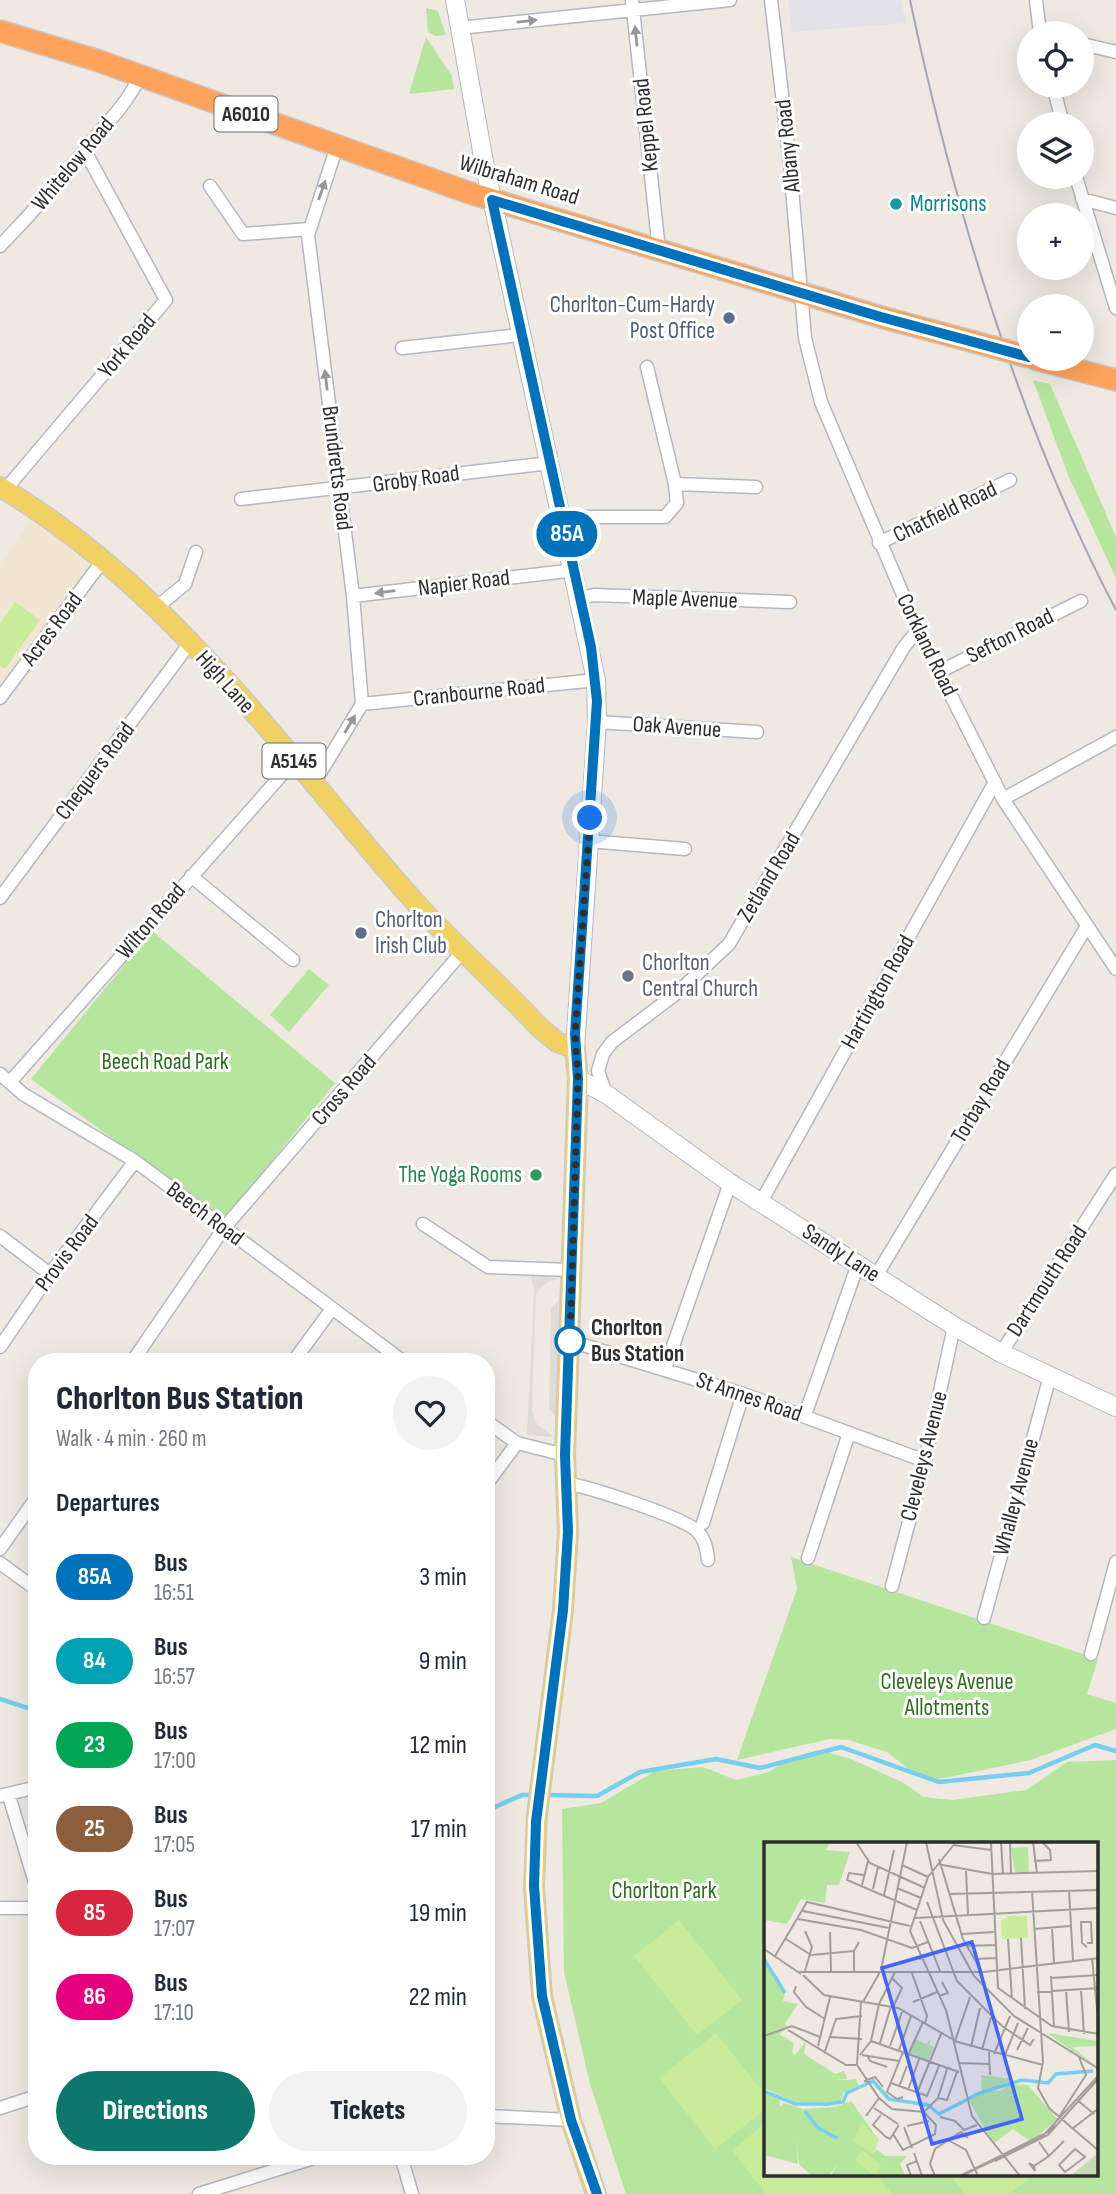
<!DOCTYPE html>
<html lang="en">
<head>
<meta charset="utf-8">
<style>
	body { margin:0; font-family:"Sofia Sans Condensed",sans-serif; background:#f2f2f3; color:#1f2937; height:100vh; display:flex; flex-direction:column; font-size:26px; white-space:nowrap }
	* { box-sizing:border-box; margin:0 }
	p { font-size:23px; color:#747a83 }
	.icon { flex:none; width:38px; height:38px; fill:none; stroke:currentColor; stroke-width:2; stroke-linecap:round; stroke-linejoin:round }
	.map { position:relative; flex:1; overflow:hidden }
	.drawer { position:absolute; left:28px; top:1353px; width:467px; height:812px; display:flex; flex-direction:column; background:#fff; border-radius:28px; box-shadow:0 7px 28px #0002 }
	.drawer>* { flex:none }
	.badge { padding:0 14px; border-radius:23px; font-size:24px; line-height:46px }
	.controls { position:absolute; left:1017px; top:21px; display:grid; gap:14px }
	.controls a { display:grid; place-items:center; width:77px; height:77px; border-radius:50%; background:#fff; box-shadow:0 7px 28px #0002; font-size:35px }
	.you { position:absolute; width:35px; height:35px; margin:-18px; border:5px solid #fff; border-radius:50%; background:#1a73e8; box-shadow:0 0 0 10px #1a73e833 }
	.map>.badge { position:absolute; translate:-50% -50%; box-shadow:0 0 0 4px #fff }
	h2 { padding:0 28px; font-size:26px; line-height:63px }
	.round { display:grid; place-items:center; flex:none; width:74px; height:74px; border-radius:37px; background:#f2f2f3 }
	.headline { display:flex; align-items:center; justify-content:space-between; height:119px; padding:0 28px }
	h1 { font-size:33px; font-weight:800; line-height:52px }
	.action { display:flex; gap:14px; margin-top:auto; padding:14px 28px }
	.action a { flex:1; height:80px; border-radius:42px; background:#0f766e; color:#fff; font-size:28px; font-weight:800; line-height:80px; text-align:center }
	.action a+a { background:#f2f2f3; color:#1f2937 }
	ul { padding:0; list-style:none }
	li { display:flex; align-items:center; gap:21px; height:84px; padding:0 28px }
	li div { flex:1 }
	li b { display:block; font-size:26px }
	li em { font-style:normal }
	li .badge { min-width:77px; font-weight:700; text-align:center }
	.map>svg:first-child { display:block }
	.industrial { fill:#e3e1e8 }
	.education { fill:#f0e6d1 }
	.green { fill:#b6e59e; fill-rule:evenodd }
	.pitch { fill:#c9ec9a }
	.plaza { fill:#dfdcd8 }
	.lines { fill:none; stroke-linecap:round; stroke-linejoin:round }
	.stream { stroke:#75cff0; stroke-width:4.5 }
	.street-casing { stroke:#b4b7c1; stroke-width:15 }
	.secondary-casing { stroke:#b4b7c1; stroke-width:20 }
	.primary-casing { stroke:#c9c9c9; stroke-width:22 }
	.highway-casing { stroke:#c9c9c9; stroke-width:24 }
	.street { stroke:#fff; stroke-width:12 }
	.secondary { stroke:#fff; stroke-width:18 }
	.primary { stroke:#f2d163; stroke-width:19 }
	.highway { stroke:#ffa35c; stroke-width:21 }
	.tram { stroke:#a3a6b8; stroke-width:2 }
	.highway-bridge-casing { stroke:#c9c9c9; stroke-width:24; stroke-linecap:butt }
	.highway-bridge { stroke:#ffa35c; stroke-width:21 }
	.oneway { fill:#969696 }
	.line-casing { stroke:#fff; stroke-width:16 }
	.line { stroke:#0072bc; stroke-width:10 }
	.walk { stroke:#2e2e2e; stroke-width:7; stroke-dasharray:0 12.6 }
	.culture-dot { fill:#0f9aa8; stroke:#fff; stroke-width:2.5 }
	.service-dot { fill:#5c6f8a; stroke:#fff; stroke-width:2.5 }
	.worship-dot { fill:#6b7280; stroke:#fff; stroke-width:2.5 }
	.leisure-dot { fill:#2e9e5b; stroke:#fff; stroke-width:2.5 }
	.stop-dot { fill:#fff; stroke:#0072bc; stroke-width:3.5 }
	.labels { text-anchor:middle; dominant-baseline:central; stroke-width:6; stroke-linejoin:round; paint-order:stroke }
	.shield { fill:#fff; stroke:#6d6d6d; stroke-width:2 }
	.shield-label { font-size:21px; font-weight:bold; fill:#2e2e2e }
	.street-label { font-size:23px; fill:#2e2e2e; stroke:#fff }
	.culture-label { font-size:23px; fill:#0d838f; stroke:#fff; text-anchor:start }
	.service-label { font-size:23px; fill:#4e5e75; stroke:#fff; text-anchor:end }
	.worship-label { font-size:23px; fill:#5b616d; stroke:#fff; text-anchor:start }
	.park-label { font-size:23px; fill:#2c6e1b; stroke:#fff }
	.leisure-label { font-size:23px; fill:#27864d; stroke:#fff; text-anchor:end }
	.stop-label { font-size:23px; font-weight:bold; fill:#2e2e2e; stroke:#fff; text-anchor:start }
	.inset-river { fill:none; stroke:#75cff0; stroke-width:3.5 }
	.inset-road { fill:none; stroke:#a29e99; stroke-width:2 }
	.view { fill:#4264fb; fill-opacity:0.15; stroke:#4264fb; stroke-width:3.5 }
	.inset-edge { fill:none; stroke:#2e2e2e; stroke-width:3.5 }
</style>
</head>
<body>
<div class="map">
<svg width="1116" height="2194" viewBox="0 0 1116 2194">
	<rect width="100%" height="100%" fill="#efe9e1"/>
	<path class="industrial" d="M 788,0 L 901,0 L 906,23 L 792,32 Z"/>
	<path class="education" d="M 31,519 L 92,564 L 0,690 L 0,566 Z"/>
	<path class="green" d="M 426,8 L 438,11 L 446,35 L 435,36 L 428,32 Z
		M 426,37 L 452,76 L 454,89 L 409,94 Z
		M 1033,380 L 1050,384 L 1116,537 L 1116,578 L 1068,475 Z
		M 152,931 L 335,1083 L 224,1220 L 31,1079 Z
		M 309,969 L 329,985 L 289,1032 L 270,1015 Z
		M 791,1557 L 1098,1659 L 1087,1694 L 1116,1703 L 1116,1729 L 1031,1760 L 939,1779 L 919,1777 L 887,1752 L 848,1740 L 830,1739 L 737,1760 L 797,1589 Z
		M 819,1750 L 851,1759 L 902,1782 L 924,1797 L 952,1800 L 1026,1790 L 1067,1762 L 1116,1760 L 1116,2194 L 626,2194 L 590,2084 L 564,1972 L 562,1809 L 601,1803 L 655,1771 L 703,1767 L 736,1780 L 769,1772 L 793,1757 ZM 766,1844 L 1097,1844 L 1097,2175 L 766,2175 Z"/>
	<path class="pitch" d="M 15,602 L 40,620 L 5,669 L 0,666 L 0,623 Z
		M 679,1920 L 742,2000 L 697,2035 L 634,1956 Z
		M 716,2033 L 766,2096 L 766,2109 L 715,2149 L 659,2078 Z
		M 766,2123 L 766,2175 L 877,2175 L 892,2194 L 766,2194 L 732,2150 Z
		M 950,2175 L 1034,2175 L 1009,2194 L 965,2194 Z"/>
	<path class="plaza" d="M 531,1276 L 559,1278 L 546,1283 L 536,1294 L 532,1410 L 537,1424 L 554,1437 L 527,1435 L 534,1289 Z
		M 559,1300 L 557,1415 L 555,1415 L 549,1409 L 551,1308 Z"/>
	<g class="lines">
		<path class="stream" d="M 0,1699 L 37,1711
			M 546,1795 L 597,1796 L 640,1772 L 716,1759 L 760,1768 L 841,1747 L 939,1782 L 1029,1773 L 1095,1745 L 1116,1751
			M 486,1811 L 522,1795 L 534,1795"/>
		<g class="street-casing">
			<path id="street" d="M 632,0 L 659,250
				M 771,0 L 789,154 L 805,338 L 821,402 L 918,630 L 1003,799 L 1116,969
				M 1036,0 L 1040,33
				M 459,28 L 730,0
				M 1082,44 L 1116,52
				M 1053,86 L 1063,124
				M 1076,177 L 1116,308
				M 210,186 L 243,234 L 309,229
				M 1082,199 L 1116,208
				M 0,246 C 35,210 67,173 98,134 C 114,116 130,98 140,76
				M 402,348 L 520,335
				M 675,484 L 756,487
				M 5,490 L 166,300 L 85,151
				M 241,499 L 550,463
				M 563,517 L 665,517 L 677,503 L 675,484 L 647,367
				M 879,543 L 1010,480
				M 353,596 L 575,570
				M 581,598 L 594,595 L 790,602
				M 157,607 L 185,584 L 196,552
				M 939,672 L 1081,601
				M 0,698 L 104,559
				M 362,704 L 596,680
				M 597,722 L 757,732
				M 314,783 L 362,704 L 353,596 L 308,235 L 337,146
				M 1003,799 L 1116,737
				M 588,841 L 685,849
				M 191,876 L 293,960
				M 0,898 L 190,643
				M 0,1074 L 23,1094 L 135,1161 L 404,1362
				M 10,1082 L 294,761
				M 606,1094 L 598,1071 L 603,1054 L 612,1042 L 677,993 L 729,944 L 904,647 L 918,630
				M 761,1202 L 995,782
				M 423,1224 L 488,1267 L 571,1270
				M 0,1236 L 50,1274
				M 876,1276 L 1087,926
				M 570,1341 L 743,1394 L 925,1461
				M 0,1347 L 50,1274 L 135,1161
				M 1001,1353 L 1116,1174
				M 132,1362 L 224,1228 L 463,951
				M 293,1362 L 331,1310
				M 665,1369 L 730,1183
				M 805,1415 L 858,1264
				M 486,1421 L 517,1443 L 565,1455
				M 565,1483 C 590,1487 679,1516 696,1530 C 705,1538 707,1549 708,1560
				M 486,1485 L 517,1443
				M 703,1523 L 743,1394
				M 0,1549 L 37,1497
				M 808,1558 L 849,1433
				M 0,1563 L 37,1590
				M 892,1586 L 925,1461 L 954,1326
				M 984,1618 L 1050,1376
				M 1091,1654 L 1116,1562
				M 0,1796 L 37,1787
				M 9,1796 L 37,1889
				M 0,1908 L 37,1908
				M 0,2108 L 37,2096
				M 486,2116 L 571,2120
				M 401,2156 L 412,2194
				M 199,2194 L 320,2156"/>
		</g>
		<g class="secondary-casing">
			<path id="secondary" d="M 455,0 L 484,162 L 596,680 L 597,722 L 575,1049
				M 578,1079 L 606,1094 L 730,1183 L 954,1326 L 1001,1353 L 1116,1407"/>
		</g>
		<g class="primary-casing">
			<path id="primary" d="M 0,487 C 167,585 281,749 406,892 C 447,940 497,981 540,1028 L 557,1042 L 575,1049 L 578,1079 L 565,1455 L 568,1533 L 563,1610 L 537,1815 L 534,1887 L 542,1996 L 571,2120 L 596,2194"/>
		</g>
		<g class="highway-casing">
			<path id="highway" d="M 0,31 L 96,60 L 470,193 L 881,317 L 982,344
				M 1035,359 L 1116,380"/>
		</g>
		<use href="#street" class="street"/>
		<use href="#secondary" class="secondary"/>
		<use href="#primary" class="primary"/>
		<use href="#highway" class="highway"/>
		<path class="tram" d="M 910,0 C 953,203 1019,426 1116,610"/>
		<g class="highway-bridge-casing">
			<path id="highway-bridge" d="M 982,344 L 1029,357"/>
		</g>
		<use href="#highway-bridge" class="highway-bridge"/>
	</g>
	<defs><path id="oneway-solid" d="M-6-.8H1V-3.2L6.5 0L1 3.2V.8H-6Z" transform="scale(1.75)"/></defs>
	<g class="oneway">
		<use href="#oneway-solid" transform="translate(527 21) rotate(-6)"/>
		<use href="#oneway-solid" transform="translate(636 36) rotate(-96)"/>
		<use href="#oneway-solid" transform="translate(322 190) rotate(-71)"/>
		<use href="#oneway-solid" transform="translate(326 380) rotate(-97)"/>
		<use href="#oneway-solid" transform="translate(385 592) rotate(173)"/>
		<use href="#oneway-solid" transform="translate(350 724) rotate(-59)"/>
	</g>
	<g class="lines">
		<g class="line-casing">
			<path id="line" d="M 597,2194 L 571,2120 L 542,1996 L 534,1886 L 536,1822 L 563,1610 L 568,1532 L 565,1455 L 578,1079 L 575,1034 L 597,701 L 591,647 L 492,200 L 881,317 L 1029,357"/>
		</g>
		<use href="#line" class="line"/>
		<path class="walk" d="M 570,1341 L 578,1079 L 575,1034 L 590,818"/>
	</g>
	<circle class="culture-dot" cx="896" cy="204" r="7"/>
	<g class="service-dot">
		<circle cx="729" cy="318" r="7"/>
		<circle cx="361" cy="933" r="7"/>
	</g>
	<circle class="worship-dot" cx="628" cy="976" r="7"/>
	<circle class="leisure-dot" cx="536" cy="1175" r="7"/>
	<circle class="stop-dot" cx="570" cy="1341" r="14"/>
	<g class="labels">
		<g class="shield">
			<rect x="214.5" y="96.5" width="63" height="35" rx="5"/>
			<rect x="262.5" y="743.5" width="63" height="35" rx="5"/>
		</g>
		<g class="shield-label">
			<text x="246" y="114">A6010</text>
			<text x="294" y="761">A5145</text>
		</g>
		<g class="street-label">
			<text transform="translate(646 125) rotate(-96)">Keppel Road</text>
			<text transform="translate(788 146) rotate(-96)">Albany Road</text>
			<text transform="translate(73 164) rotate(-50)">Whitelow Road</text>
			<text transform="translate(519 180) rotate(17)">Wilbraham Road</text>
			<text transform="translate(127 346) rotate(-50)">York Road</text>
			<text transform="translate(337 468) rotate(83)">Brundretts Road</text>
			<text transform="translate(416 479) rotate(-8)">Groby Road</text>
			<text transform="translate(945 512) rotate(-26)">Chatfield Road</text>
			<text transform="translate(464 583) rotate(-7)">Napier Road</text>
			<text transform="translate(685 599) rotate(2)">Maple Avenue</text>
			<text transform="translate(52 629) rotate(-53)">Acres Road</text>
			<text transform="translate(1010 636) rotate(-27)">Sefton Road</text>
			<text transform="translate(927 645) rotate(64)">Corkland Road</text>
			<text transform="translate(225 682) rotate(48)">High Lane</text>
			<text transform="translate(479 692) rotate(-6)">Cranbourne Road</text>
			<text transform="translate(677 727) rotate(4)">Oak Avenue</text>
			<text transform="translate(95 771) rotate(-53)">Chequers Road</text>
			<text transform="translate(769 877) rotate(-59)">Zetland Road</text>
			<text transform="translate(151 921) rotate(-49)">Wilton Road</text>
			<text transform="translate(878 992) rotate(-61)">Hartington Road</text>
			<text transform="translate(344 1090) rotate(-49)">Cross Road</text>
			<text transform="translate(981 1101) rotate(-59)">Torbay Road</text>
			<text transform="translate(205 1214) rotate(37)">Beech Road</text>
			<text transform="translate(67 1253) rotate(-53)">Provis Road</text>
			<text transform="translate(841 1253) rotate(33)">Sandy Lane</text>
			<text transform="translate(1047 1281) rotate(-57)">Dartmouth Road</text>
			<text transform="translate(749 1397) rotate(19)">St Annes Road</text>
			<text transform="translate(924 1456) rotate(-76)">Cleveleys Avenue</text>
			<text transform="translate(1016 1497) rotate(-75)">Whalley Avenue</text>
		</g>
		<g class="culture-label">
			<text x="910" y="204">Morrisons</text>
		</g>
		<g class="service-label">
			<text x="715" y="305">Chorlton-Cum-Hardy<tspan x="715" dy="26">Post Office</tspan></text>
			<text x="375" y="920" text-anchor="start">Chorlton<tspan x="375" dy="26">Irish Club</tspan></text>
		</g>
		<g class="worship-label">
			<text x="642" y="963">Chorlton<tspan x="642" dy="26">Central Church</tspan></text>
		</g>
		<g class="park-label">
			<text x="165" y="1062">Beech Road Park</text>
			<text x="947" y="1682">Cleveleys Avenue<tspan x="947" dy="26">Allotments</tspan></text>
			<text x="664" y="1891">Chorlton Park</text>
		</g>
		<g class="leisure-label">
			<text x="522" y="1175">The Yoga Rooms</text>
		</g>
		<g class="stop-label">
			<text x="591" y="1328">Chorlton<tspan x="591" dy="26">Bus Station</tspan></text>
		</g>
	</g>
	<g transform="translate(764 1842)">
		<rect width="334" height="334" fill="#efe9e1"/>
		<path d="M 0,0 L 66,0 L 62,8 L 86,10 L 75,43 L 63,43 L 61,61 L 37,57 L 23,82 L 0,78 ZM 264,5 L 265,30 L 251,30 L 247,6 ZM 0,117 L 21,151 L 19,159 L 34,162 L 21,182 L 25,185 L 15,192 L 30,201 L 28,210 L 31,213 L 42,199 L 40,212 L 71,232 L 80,229 L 83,237 L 68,237 L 83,238 L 92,237 L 95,243 L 80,251 L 76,260 L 30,260 L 0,246 ZM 283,191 L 334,199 L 334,204 L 308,205 L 333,225 ZM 151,197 L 162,202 L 167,197 L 165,203 L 170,205 L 164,219 L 145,212 ZM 217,233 L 248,237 L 234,247 L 224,248 L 236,249 L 248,242 L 264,243 L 293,277 L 267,300 L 249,287 L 229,302 L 205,258 L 222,249 L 218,250 ZM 0,250 L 16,257 L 16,265 L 20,261 L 39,267 L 71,265 L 87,259 L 115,298 L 102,290 L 110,310 L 113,307 L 121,314 L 143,314 L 136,322 L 141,334 L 67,334 L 73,322 L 65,334 L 48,334 L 35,322 L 32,298 L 34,322 L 0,313 Z" fill="#b6e59e"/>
		<path d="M 334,311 L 334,334 L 306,334 L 328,316 Z" fill="#c8d9b8"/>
		<path d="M 244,74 L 263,74 L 264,96 L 238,97 L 237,79 ZM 98,280 L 115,298 L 109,312 L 89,299 ZM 98,308 L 117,323 L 113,330 L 117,334 L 110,334 L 91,318 Z" fill="#c9ec9a"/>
		<path class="inset-river" d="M 0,117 L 21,151M 0,249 L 31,262 L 64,262 L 79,260 L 83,251 L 109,239 L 125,257 L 164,263 L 175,272 L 216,251 L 258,238 L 284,241 L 292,232 L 329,229M 41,269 L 54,286 L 73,296"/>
		<path class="inset-road" d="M 92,0 L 106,21 L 161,46M 162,0 L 179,78 L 210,134 L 250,174 L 335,227M 192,0 L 164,35 L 146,89 L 182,168 L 208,274 L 256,334M 227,0 L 234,146 L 288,184 L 335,192M 237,0 L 239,32M 246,0 L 247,31M 269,0 L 273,31M 189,3 L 227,8M 175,17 L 199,97 L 217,128M 270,19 L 287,18 L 286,8 L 278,0M 173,22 L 228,32 L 335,29M 138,23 L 164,35M 202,29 L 204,72M 100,33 L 85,31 L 83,38 L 153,68M 98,43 L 104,19M 133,46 L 157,56M 109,47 L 114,25M 305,48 L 309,119M 268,49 L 279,220 L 274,246 L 285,266 L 335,309M 185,52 L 335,48M 120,53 L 130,8M 163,60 L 193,139 L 238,184 L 266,203 L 270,197M 39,69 L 125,86M 151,76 L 335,66M 34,77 L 97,88 L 148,106 L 164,100M 156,79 L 176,129M 288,85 L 290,121M 270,87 L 306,84M 41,89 L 48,105 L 41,129M 66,90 L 67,129M 197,92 L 230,90M 257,96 L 261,167M 22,97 L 47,113 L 90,109M 244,97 L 248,157M 323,101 L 328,101 L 327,80 L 317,80 L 318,101 L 323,105M 202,104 L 232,103M 0,107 L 37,132M 11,114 L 43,60 L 146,84M 328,116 L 335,187M 155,117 L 179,108M 210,117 L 232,116M 117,128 L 143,0M 90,129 L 90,109 L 95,100M 35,130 L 220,130 L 335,116M 148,131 L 163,174 L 161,181M 39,133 L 60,153 L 134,166 L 188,197M 287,134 L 290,185M 128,136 L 138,146 L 129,165M 287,136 L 335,133M 32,144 L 30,150 L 42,165 L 61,177M 317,147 L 320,192M 302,148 L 305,190M 273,150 L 335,146M 175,154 L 184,151 L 178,140M 97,160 L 93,223 L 115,256 L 102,274M 99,160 L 116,130M 149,160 L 173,150M 24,188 L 82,223 L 92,223M 0,194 L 28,184 L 56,195M 66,195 L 98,197M 107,199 L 195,230M 190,199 L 279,223M 191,199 L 206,155M 116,201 L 127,164M 54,204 L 66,155M 126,204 L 138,170M 207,205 L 216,166M 135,208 L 147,174M 218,208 L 227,175M 253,208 L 264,186M 61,209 L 72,177 L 98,174M 139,210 L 123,250 L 133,257 L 139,255M 225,210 L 226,233M 230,212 L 246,174M 96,213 L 107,199 L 115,162 L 131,130M 98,213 L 135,219M 103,213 L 106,219 L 123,225M 144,213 L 159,180M 241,213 L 254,181M 195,221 L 226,222M 100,239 L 111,235 L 119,245M 127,241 L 163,254 L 175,224M 135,245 L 143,224M 144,248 L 155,217M 153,251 L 177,192M 115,256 L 128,267 L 160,270 L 174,256 L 183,258 L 193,230M 174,256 L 183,227M 312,257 L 330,272M 110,266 L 134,282M 117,273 L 109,283 L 122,295 L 126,297 L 135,283M 176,275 L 191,279 L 200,288 L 213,283M 143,284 L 165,279M 140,285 L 148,306M 308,287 L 335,266M 129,292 L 139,308 L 171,292 L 172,283 L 160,270M 184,298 L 202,308 L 214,334M 275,300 L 285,314 L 300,299M 311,307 L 321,315 L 301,330 L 295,323 ZM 150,311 L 158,334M 231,319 L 284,293 L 335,236M 270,324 L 271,329 L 265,321 L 270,324 L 285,314M 147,334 L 143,323 L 153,319M 171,334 L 166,322 L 171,307 L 197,290 L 204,296M 196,334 L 286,289 L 322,233 L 315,215M 197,334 L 277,296 L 335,233"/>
		<path class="view" d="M 208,100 L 258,277 L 168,302 L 118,126 Z"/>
		<rect width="334" height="334" class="inset-edge"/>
	</g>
</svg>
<div class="controls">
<a><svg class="icon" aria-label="locate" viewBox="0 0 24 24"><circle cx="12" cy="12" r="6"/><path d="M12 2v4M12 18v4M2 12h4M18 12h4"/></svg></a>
<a><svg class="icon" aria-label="layers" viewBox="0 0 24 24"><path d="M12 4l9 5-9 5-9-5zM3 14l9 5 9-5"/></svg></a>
<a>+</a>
<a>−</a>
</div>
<div class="you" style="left:590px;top:818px"></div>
<b class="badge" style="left:567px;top:534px;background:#0072bc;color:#fff">85A</b>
<section class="drawer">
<div class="headline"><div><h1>Chorlton Bus Station</h1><p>Walk · 4 min · 260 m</p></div><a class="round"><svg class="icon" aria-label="heart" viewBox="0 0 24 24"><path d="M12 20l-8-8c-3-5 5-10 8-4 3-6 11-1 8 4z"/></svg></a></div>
<h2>Departures</h2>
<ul>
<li><span class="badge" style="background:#0072bc;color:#fff">85A</span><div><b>Bus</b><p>16:51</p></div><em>3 min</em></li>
<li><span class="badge" style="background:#00a3b4;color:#fff">84</span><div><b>Bus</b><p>16:57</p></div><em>9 min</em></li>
<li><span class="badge" style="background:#00a651;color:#fff">23</span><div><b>Bus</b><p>17:00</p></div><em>12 min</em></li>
<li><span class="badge" style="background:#8b5e3c;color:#fff">25</span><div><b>Bus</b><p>17:05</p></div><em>17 min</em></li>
<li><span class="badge" style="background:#d7263d;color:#fff">85</span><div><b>Bus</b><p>17:07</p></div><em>19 min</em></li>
<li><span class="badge" style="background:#e6007e;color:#fff">86</span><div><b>Bus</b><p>17:10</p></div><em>22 min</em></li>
</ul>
<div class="action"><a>Directions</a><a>Tickets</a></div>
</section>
</div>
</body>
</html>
